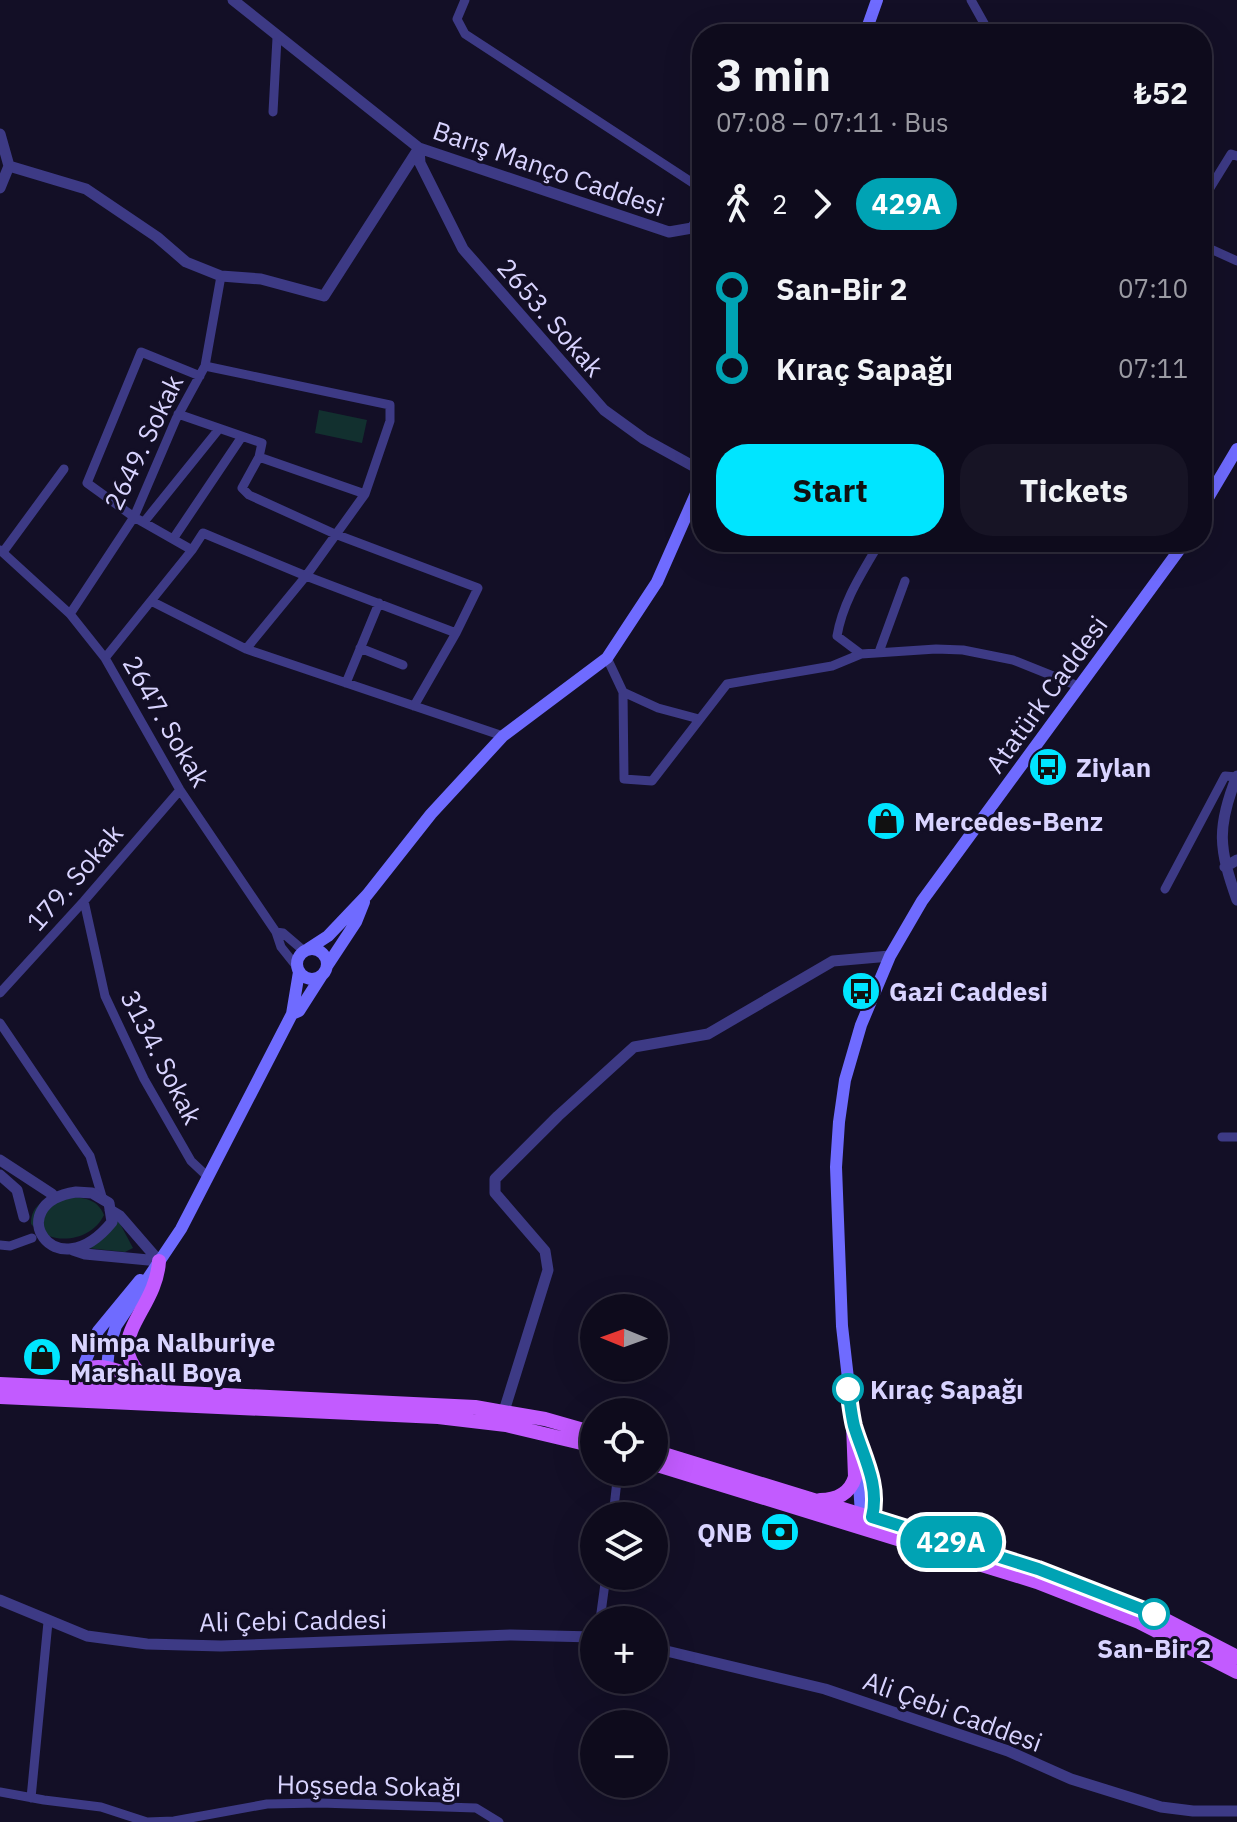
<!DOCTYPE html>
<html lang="en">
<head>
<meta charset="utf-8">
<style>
	body { margin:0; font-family:"IBM Plex Sans",sans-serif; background:#171425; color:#f1f3f6; height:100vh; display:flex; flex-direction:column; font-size:30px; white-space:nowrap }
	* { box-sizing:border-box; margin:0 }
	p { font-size:26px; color:#9b9ba3 }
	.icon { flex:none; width:44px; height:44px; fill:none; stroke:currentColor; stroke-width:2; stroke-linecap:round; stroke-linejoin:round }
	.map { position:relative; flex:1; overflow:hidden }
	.panel { position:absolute; left:692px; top:24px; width:520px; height:528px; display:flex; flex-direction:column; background:#0e0b1c; border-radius:32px; box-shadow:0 8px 32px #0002,0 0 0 2px #2e2b3b }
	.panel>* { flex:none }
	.badge { padding:0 16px; border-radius:26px; font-size:28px; line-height:52px }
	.needle { width:52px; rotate:271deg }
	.controls { position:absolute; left:580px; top:1294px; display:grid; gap:16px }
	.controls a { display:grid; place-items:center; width:88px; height:88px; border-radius:50%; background:#0e0b1c; box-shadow:0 8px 32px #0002,0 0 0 2px #2e2b3b; font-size:40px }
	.map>.badge { position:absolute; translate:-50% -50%; box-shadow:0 0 0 4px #fff }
	.legs { display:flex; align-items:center; gap:12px; height:88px; padding:0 24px; font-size:26px }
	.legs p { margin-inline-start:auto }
	.head { display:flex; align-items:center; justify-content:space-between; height:136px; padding:0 24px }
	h1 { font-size:44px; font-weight:800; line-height:60px }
	.button { display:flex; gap:16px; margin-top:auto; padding:16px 24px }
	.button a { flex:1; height:92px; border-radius:32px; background:#00e5ff; color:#111; font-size:32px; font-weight:800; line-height:92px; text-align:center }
	.button a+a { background:#171425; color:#f1f3f6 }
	ul { padding:0 24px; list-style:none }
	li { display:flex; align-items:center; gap:28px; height:80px; font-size:30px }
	li i { display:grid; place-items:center; width:12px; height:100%; margin:0 10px; background:currentColor }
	li i::after { content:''; width:20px; height:20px; margin:-10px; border:6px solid; border-radius:50%; background:#0e0b1c }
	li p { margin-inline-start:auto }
	li:first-child i { background:linear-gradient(#0000 50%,currentColor 0) }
	li:last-child i { background:linear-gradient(currentColor 50%,#0000 0) }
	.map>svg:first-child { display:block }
	.green { fill:#12302f }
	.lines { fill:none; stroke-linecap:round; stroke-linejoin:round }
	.minor { stroke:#3d3a85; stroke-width:9 }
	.tertiary { stroke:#3d3a85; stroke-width:11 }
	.secondary { stroke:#6f6bff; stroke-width:12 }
	.primary { stroke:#c25bff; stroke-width:14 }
	.line-1-casing { stroke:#fff; stroke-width:18 }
	.line-1 { stroke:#00a3b4; stroke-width:12 }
	.stop-1-dot { fill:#fff; stroke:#00a3b4; stroke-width:4 }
	.labels { text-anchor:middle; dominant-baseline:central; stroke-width:6; stroke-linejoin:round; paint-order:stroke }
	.street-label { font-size:26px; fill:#d9d4ff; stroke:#130f26 }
	.poi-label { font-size:26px; font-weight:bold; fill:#d9d4ff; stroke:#130f26; text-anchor:start }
	.stop-label { font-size:26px; font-weight:bold; fill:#d9d4ff; stroke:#130f26; text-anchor:start }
</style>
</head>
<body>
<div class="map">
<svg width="1237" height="1822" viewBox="0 0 1237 1822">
	<rect width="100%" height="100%" fill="#130f26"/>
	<path class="green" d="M 319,410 L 367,420 L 362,443 L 315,433 Z
		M 62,1197 C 80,1197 97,1197 104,1215 C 91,1242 51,1247 31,1224 C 31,1204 45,1199 62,1197 Z
		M 117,1218 L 133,1248 L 125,1252 L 87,1248 Z"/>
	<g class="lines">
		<path class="minor" d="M 465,0 L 457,19 L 465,34 L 702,189
			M 971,0 L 990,34
			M 273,112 L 277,38
			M 1202,201 L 1231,154 L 1237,156
			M 1202,245 L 1237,261
			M 205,366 L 390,405 L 390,421 L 365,494 L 306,576 L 246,649
			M 178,414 L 262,443 L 259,457
			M 365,494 L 259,457 L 242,488 L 249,495 L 335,534 L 478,588 L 456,633 L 414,706
			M 144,522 L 219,429
			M 173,539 L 241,438
			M 0,550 L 70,614 L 105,658 L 180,790 L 276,932 L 281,947 L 297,967
			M 192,550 L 203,533 L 306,576 L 456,633
			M 3,552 L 64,469
			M 151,601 L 246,649 L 503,736
			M 70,614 L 134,517 L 176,419 L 205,366 L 221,276
			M 360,648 L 403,665
			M 879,652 L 905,581
			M 861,654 L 837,636 C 843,601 862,573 880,542
			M 105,658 L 192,550 L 134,517 L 87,483 L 141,352 L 200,376
			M 607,658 L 623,692 L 624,779 L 652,781 L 727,684 L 832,666 L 861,654 L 936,649 L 963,650 L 1013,660 L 1078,686
			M 346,683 L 379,603
			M 623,692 L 658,708 L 699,719
			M 1165,889 L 1225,776 L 1237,777
			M 84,901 L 105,996 L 144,1079 L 191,1161 L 208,1177
			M 276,932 L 283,933 L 304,951
			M 0,993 L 84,901 L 180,790
			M 0,1023 L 90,1156 L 103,1200
			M 1222,1137 L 1237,1137
			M 0,1245 L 10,1246 L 32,1238
			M 613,1516 L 618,1472
			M 600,1620 L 606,1576
			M 0,1792 L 44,1800 L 101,1807 L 147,1822 L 174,1821 L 267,1804 L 320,1803 L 476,1808 L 499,1822
			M 31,1798 L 48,1622"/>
		<path class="tertiary" d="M 233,0 L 419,148 L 669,232 L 692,228 L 702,214
			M 0,134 L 9,166 L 0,188
			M 419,149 L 420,163 L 463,249 L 604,410 L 644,439 L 702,471
			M 9,166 L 86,189 L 157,237 L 186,262 L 221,276 L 261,279 L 324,296 L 419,148
			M 1237,776 C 1216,828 1219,849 1237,900
			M 1225,867 L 1237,860
			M 0,1160 L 52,1194
			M 0,1175 L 17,1190 L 24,1217
			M 76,1192 L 92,1193 L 109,1203 L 112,1222 C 54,1293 0,1203 76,1192 Z
			M 110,1210 L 120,1216 L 159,1261
			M 73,1250 L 85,1254 L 159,1261
			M 504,1411 L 548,1270 L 545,1251 L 495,1193 L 495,1179 L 558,1116 L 634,1047 L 708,1034 L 833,961 L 890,956
			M 0,1600 L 87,1636 L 147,1644 L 221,1646 L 511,1635 L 594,1637
			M 654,1648 L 825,1689 L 1008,1751 L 1071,1779 L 1161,1807 L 1193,1811 L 1237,1811"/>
		<path class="secondary" d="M 865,34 L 877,0
			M 1202,508 L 1237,449
			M 308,949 L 328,936 L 367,895 L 431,814 L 503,736 L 607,658 L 657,582 L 702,480
			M297 964a15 15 0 1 1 30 0a15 15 0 1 1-30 0Z
			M 327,966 L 356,922 L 364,902
			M 292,1014 L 299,1011 L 322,975
			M 78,1379 L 98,1331 L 140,1280
			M 105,1388 L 109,1348 L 116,1326 L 181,1229 L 292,1014 L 299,972
			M 856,1430 C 866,1458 879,1488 872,1517
			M 854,1431 L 842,1326 L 836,1167 L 839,1122 L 845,1080 L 861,1025 L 890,956 L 922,901 L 1185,542
			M 858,1469 L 861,1514"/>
		<path class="primary" d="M 159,1261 C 156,1317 88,1345 162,1391
			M 80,1373 C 97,1359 125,1373 143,1381
			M 0,1384 L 475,1407 L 545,1419 L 594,1433
			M 0,1397 L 438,1417 L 506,1425 L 594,1446
			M 654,1451 L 1038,1569 L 1154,1614 L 1237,1657
			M 654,1464 L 1037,1582 L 1139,1622 L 1237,1672
			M 820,1500 C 836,1500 850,1494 855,1477 L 853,1424"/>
	</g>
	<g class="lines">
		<g class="line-1-casing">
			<path id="line-1" d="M 848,1389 C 850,1401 851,1414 854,1426 C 863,1456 880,1485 872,1517 L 1038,1569 L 1154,1614"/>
		</g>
		<use href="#line-1" class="line-1"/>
	</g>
	<defs>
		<g id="bus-disc" transform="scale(2)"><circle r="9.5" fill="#00e5ff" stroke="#130f26"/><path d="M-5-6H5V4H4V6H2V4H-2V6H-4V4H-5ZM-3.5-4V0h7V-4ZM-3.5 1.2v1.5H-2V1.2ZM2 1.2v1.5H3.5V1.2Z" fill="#111"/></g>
		<g id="shop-disc" transform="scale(2)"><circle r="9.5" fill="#00e5ff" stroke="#130f26"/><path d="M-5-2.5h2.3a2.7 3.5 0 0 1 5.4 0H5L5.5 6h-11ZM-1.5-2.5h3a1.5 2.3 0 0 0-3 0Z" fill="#111"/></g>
		<g id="bank-disc" transform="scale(2)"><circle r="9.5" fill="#00e5ff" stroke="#130f26"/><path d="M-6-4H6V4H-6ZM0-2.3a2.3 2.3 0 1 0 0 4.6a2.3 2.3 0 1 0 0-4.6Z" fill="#111"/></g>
	</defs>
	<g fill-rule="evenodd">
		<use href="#bus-disc" x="1048" y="767"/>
		<use href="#shop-disc" x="886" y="821"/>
		<use href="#bus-disc" x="861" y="991"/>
		<use href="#shop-disc" x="42" y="1357"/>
		<use href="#bank-disc" x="780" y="1532"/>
	</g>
	<g class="stop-1-dot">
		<circle cx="848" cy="1389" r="14"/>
		<circle cx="1154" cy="1614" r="14"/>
	</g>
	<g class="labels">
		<g class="street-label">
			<text transform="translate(549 168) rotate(19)">Barış Manço Caddesi</text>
			<text transform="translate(551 317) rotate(49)">2653. Sokak</text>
			<text transform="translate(143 442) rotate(-64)">2649. Sokak</text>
			<text transform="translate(1046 694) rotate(-54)">Atatürk Caddesi</text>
			<text transform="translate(167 721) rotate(60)">2647. Sokak</text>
			<text transform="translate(74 877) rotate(-49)">179. Sokak</text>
			<text transform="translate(162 1057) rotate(63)">3134. Sokak</text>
			<text transform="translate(293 1620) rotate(-1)">Ali Çebi Caddesi</text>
			<text transform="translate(953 1711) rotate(20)">Ali Çebi Caddesi</text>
			<text transform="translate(369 1785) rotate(1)">Hoşseda Sokağı</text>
		</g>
		<g class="poi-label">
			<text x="1076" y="767">Ziylan</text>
			<text x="914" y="821">Mercedes-Benz</text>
			<text x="889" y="991">Gazi Caddesi</text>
			<text x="70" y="1342">Nimpa Nalburiye<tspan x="70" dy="30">Marshall Boya</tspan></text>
			<text x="752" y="1532" text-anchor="end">QNB</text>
		</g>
		<g class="stop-label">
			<text x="870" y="1389">Kıraç Sapağı</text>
			<text x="1154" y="1648" text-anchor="middle">San-Bir 2</text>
		</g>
	</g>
</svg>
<div class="controls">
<a><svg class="needle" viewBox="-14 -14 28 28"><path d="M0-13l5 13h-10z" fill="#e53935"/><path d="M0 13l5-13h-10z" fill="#9b9ba3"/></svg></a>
<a><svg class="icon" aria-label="locate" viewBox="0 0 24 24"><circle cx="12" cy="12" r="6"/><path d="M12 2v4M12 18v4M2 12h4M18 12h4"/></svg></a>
<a><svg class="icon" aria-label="layers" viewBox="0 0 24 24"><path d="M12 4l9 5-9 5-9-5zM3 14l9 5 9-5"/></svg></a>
<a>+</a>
<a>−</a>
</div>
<b class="badge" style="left:951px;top:1542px;background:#00a3b4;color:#fff">429A</b>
<section class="panel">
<div class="head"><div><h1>3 min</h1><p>07:08 – 07:11 · Bus</p></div><b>₺52</b></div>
<div class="legs"><svg class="icon" aria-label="walk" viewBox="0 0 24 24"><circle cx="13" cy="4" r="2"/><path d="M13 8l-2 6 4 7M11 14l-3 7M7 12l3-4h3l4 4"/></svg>2<svg class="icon" aria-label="forward" viewBox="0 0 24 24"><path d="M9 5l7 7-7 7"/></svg><b class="badge" style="background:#00a3b4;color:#fff">429A</b></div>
<ul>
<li><i style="color:#00a3b4"></i><b>San-Bir 2</b><p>07:10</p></li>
<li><i style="color:#00a3b4"></i><b>Kıraç Sapağı</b><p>07:11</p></li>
</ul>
<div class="button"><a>Start</a><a>Tickets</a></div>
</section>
</div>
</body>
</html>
